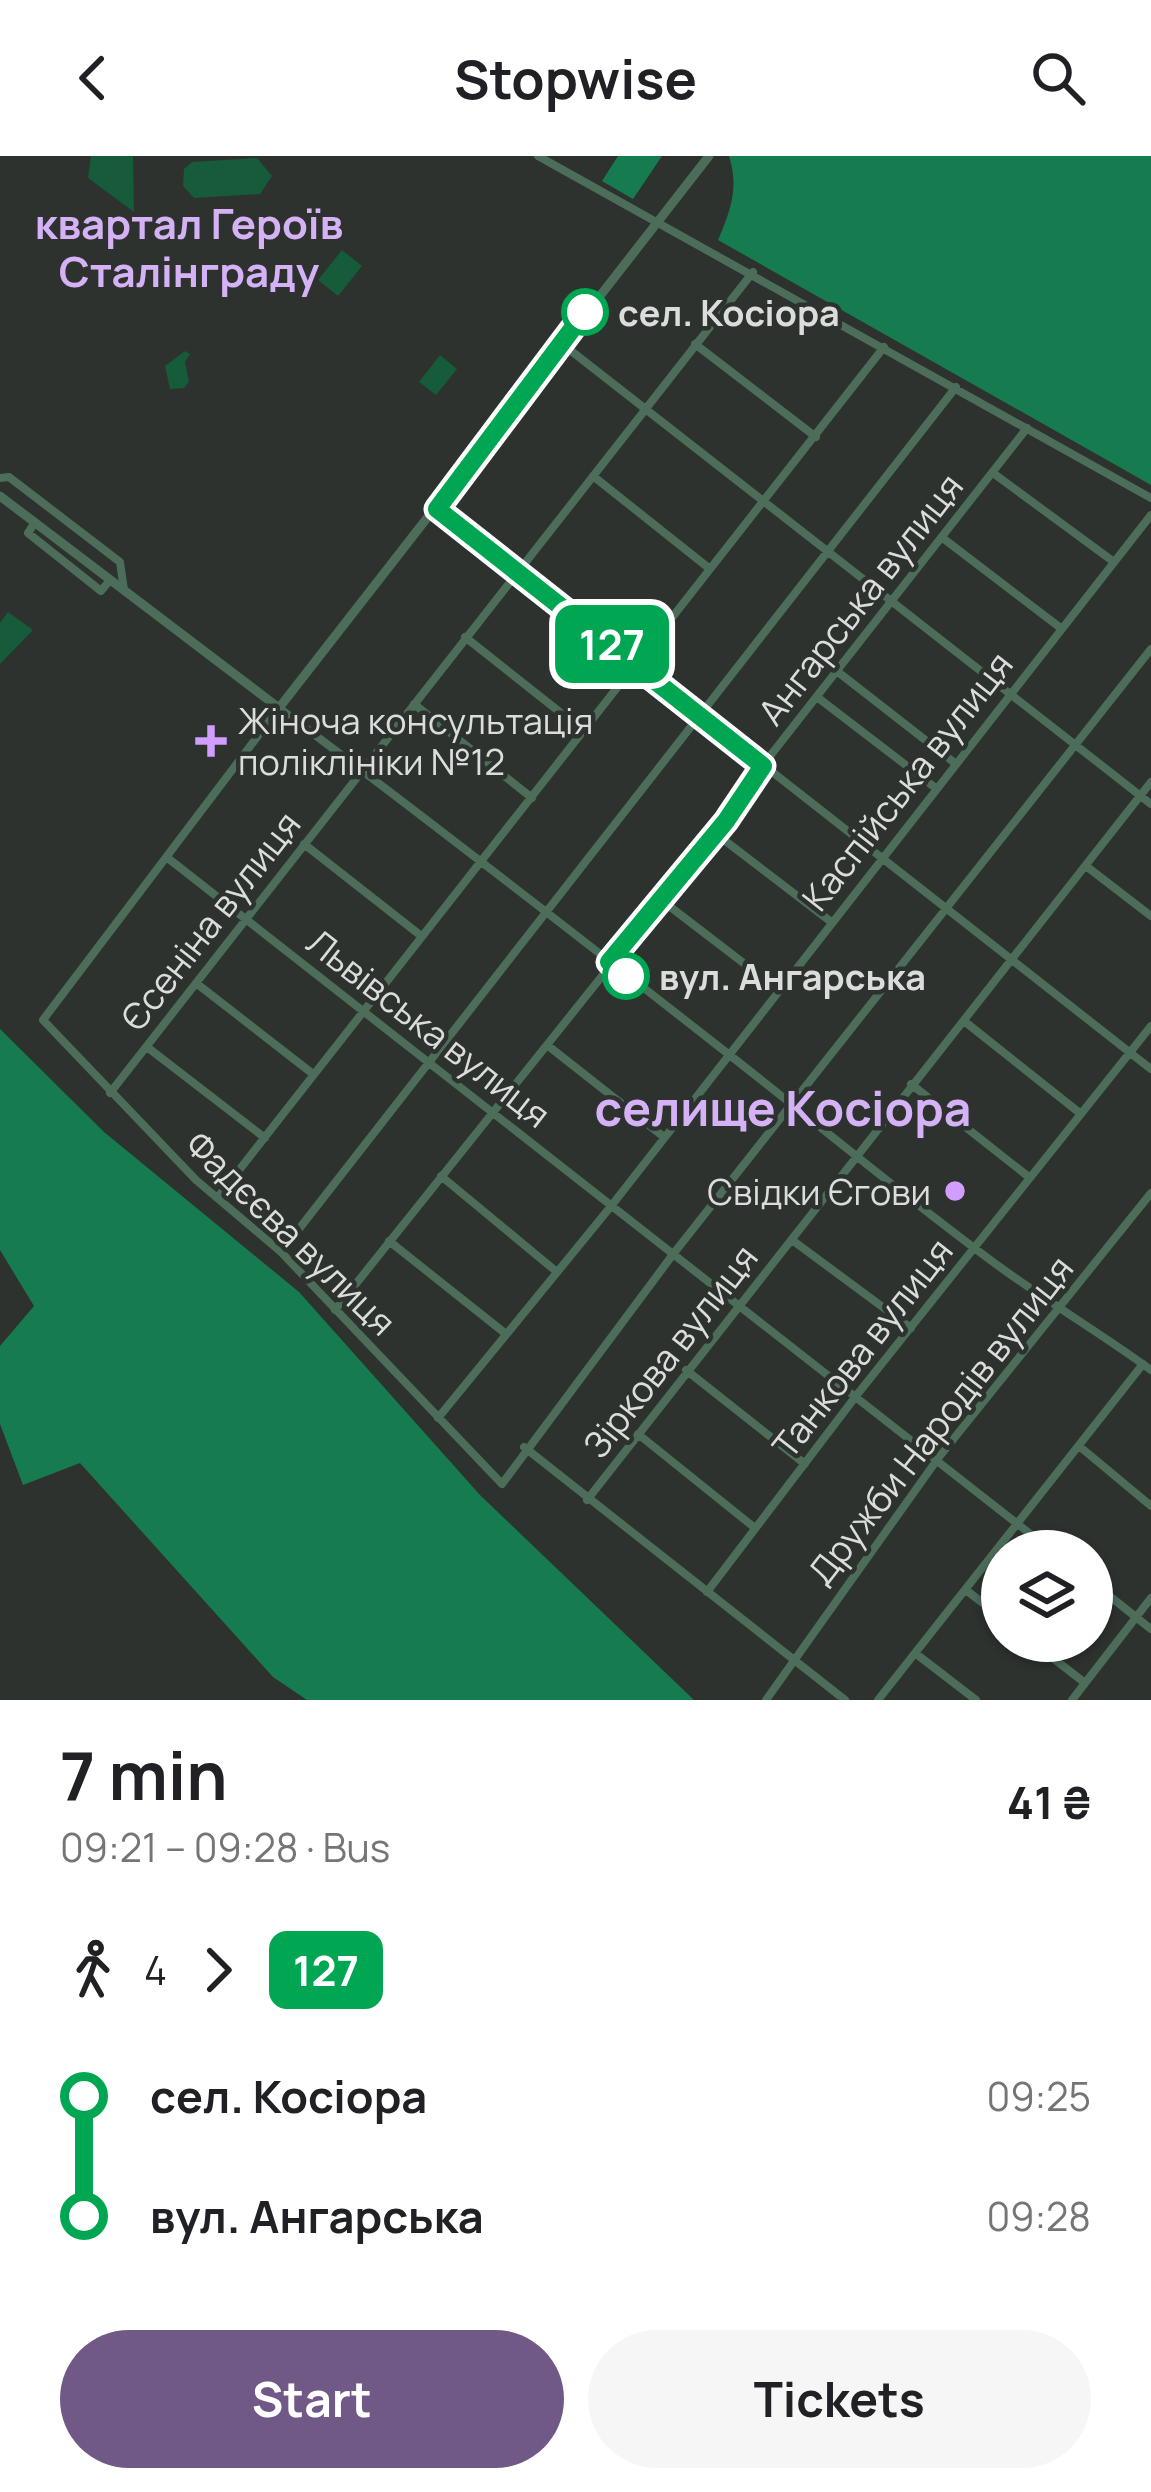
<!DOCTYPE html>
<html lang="en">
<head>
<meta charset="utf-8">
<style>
	body { margin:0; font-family:Manrope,sans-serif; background:#f6f6f6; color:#202124; height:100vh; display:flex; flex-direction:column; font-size:45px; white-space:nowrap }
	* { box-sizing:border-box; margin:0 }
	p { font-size:39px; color:#757577 }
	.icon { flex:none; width:66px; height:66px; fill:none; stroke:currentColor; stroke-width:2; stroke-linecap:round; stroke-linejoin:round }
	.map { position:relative; height:1544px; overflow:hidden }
	.drawer { display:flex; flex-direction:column; background:#fff; flex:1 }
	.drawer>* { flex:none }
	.badge { padding:0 24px; border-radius:18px; font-size:42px; line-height:78px }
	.tools { position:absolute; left:981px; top:1374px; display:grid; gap:24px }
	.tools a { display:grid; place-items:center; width:132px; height:132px; border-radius:50%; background:#fff; box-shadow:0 3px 9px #0004; font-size:60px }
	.map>.badge { position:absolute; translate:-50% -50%; box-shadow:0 0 0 6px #fff }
	.legs { display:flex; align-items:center; gap:18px; height:132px; padding:0 60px; font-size:39px }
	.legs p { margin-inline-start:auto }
	.overview { display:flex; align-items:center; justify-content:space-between; height:204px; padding:0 60px }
	h1 { font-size:66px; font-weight:700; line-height:90px }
	.action { display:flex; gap:24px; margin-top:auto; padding:24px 60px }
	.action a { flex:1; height:138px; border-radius:72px; background:#705986; color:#fff; font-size:48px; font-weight:700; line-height:138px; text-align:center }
	.action a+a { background:#f6f6f6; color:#202124 }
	ul { padding:0 60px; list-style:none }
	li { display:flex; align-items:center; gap:42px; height:120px; font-size:45px }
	li i { display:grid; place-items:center; width:18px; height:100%; margin:0 15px; background:currentColor }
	li i::after { content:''; width:30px; height:30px; margin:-15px; border:9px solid; border-radius:50%; background:#fff }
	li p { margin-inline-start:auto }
	li:first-child i { background:linear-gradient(#0000 50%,currentColor 0) }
	li:last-child i { background:linear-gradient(currentColor 50%,#0000 0) }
	header { display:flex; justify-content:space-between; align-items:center; height:156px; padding:0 60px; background:#fff; font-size:54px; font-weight:700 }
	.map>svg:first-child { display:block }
	.green { fill:#165b3a }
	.forest { fill:#167c4f }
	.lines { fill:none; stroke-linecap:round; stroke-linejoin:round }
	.minor { stroke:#4b6d59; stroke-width:8 }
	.tertiary { stroke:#4b6d59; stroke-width:9 }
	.line-1-casing { stroke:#fff; stroke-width:27 }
	.line-1 { stroke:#00a651; stroke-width:18 }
	.stop-1-dot { fill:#fff; stroke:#00a651; stroke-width:6 }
	.poi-dot { fill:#d19dfe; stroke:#2d322f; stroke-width:4.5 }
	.labels { text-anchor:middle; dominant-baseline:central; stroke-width:9; stroke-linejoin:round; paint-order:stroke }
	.stop-label { font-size:36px; font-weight:bold; fill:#dadddb; stroke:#2d322f; text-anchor:start }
	.street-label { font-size:36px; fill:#dadddb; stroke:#2d322f }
	.poi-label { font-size:36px; fill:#dadddb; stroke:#2d322f; text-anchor:start }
	.quarter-label { font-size:42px; font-weight:bold; fill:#d4b2f5; stroke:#2d322f }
	.district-label { font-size:48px; font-weight:bold; fill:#d4b2f5; stroke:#2d322f }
</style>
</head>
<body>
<header><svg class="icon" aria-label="back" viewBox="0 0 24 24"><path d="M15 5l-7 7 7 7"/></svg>Stopwise<svg class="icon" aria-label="search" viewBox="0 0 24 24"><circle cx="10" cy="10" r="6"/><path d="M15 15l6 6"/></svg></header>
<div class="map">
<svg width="1151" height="1544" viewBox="0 0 1151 1544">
	<rect width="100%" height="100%" fill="#2d322f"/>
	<path class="green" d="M 91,0 L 133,0 L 134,56 L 88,22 Z
		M 257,2 L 272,20 L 260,38 L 194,42 L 183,30 L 184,13 L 192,6 Z
		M 342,94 L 362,110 L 338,140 L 318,124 Z
		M 185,195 L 190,198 L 185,206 L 189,226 L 184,232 L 170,233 L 165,210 Z
		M 440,199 L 457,213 L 436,239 L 419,226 Z
		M 8,456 L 33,474 L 0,508 L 0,467 Z"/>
	<path class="forest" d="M 618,0 L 662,0 L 633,43 L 602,25 Z
		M 729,0 L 1151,0 L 1151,329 L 718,84 C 731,54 739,31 729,0 Z
		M 0,873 L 104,976 L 299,1136 L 480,1339 L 694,1544 L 307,1544 L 273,1521 L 80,1307 L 23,1329 L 0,1268 L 0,1190 L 34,1150 L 0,1094 Z"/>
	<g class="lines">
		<path class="minor" d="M 538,0 L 1151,342
			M 561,187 L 1151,648
			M 695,188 L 816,281
			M 993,317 L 1114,406
			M 593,320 L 710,413
			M 0,322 L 9,321 L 120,406 L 124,434
			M 437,353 L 1151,913
			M 35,366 L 28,377 L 101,435 L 110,424
			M 944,383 L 1062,473
			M 465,481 L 585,576
			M 1151,493 L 674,1097 L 502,1328 L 281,1096 L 196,1024 L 43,864 L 279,552 C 430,665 579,781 727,897 C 818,968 907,1043 1000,1111 C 1049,1147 1102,1178 1151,1214
			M 838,516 L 956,608
			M 817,541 L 937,633
			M 414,548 L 532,642
			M 715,677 L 830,765
			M 304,688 L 420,779
			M 169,703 L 1052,1395
			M 1086,710 L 1151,760
			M 660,743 L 780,835
			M 196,827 L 313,918
			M 964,865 L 1081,958
			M 547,889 L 664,981
			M 147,891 L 265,982
			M 911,928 L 1030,1022
			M 110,937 L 753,116
			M 441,1020 L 557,1116
			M 218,1041 L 884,191
			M 792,1084 L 911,1172
			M 389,1085 L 506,1178
			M 281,1096 L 956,231
			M 335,1154 L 726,665 L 763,609 L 1027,272
			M 686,1214 L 805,1308
			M 438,1262 L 612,1049 L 1151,359
			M 638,1278 L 755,1372
			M 1079,1290 L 1151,1350
			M 524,1291 L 845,1544
			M 587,1344 L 1151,626
			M 1092,1426 L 1151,1473
			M 966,1434 L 1002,1462
			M 707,1436 L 856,1240 L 1151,870
			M 1031,1485 L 1085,1527
			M 915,1497 L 976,1544
			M 766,1544 L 939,1301 L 1151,1037
			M 878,1544 L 1143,1208
			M 1072,1544 L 1151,1442"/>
		<path class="tertiary" d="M 0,340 L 279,552 L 709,0"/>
	</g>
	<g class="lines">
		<g class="line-1-casing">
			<path id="line-1" d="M 585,156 L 437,353 L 763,610 L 726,665 L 609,806 L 626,820"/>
		</g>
		<use href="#line-1" class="line-1"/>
	</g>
	<g class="stop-1-dot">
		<circle cx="585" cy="156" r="21"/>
		<circle cx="626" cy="820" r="21"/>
	</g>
	<g class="poi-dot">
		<path d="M205 567h12v12h12v12h-12v12h-12v-12h-12v-12h12z"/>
		<circle cx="955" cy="1035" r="12"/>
	</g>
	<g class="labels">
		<g class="stop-label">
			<text x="618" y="156">сел. Косіора</text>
			<text x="659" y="820">вул. Ангарська</text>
		</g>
		<g class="street-label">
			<text transform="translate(860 443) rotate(-52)">Ангарська вулиця</text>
			<text transform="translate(907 625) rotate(-52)">Каспійська вулиця</text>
			<text transform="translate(210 765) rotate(-52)">Єсеніна вулиця</text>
			<text transform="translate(429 872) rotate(38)">Львівська вулиця</text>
			<text transform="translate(291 1077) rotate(44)">Фадєєва вулиця</text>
			<text transform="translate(862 1192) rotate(-52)">Танкова вулиця</text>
			<text transform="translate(670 1195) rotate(-52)">Зіркова вулиця</text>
			<text transform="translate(940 1264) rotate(-52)">Дружби Народів вулиця</text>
		</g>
		<g class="poi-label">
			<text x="238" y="564">Жіноча консультація<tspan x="238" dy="41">поліклініки №12</tspan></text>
			<text x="931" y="1035" text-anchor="end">Свідки Єгови</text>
		</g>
		<g class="quarter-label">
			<text x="189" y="67">квартал Героїв<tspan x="189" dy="48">Сталінграду</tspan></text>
		</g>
		<g class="district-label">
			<text x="783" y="951">селище Косіора</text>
		</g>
	</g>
</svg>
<div class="tools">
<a><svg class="icon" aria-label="layers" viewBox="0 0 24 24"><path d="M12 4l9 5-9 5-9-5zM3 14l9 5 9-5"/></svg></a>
</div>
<b class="badge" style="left:612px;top:488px;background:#00a651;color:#fff">127</b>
</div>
<section class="drawer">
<div class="overview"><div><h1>7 min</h1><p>09:21 – 09:28 · Bus</p></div><b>41 ₴</b></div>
<div class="legs"><svg class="icon" aria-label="walk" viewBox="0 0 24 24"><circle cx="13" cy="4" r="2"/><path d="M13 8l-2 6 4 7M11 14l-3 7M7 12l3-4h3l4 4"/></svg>4<svg class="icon" aria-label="forward" viewBox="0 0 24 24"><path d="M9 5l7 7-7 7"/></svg><b class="badge" style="background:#00a651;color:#fff">127</b></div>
<ul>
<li><i style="color:#00a651"></i><b>сел. Косіора</b><p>09:25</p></li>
<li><i style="color:#00a651"></i><b>вул. Ангарська</b><p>09:28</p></li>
</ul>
<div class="action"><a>Start</a><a>Tickets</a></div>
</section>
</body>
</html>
